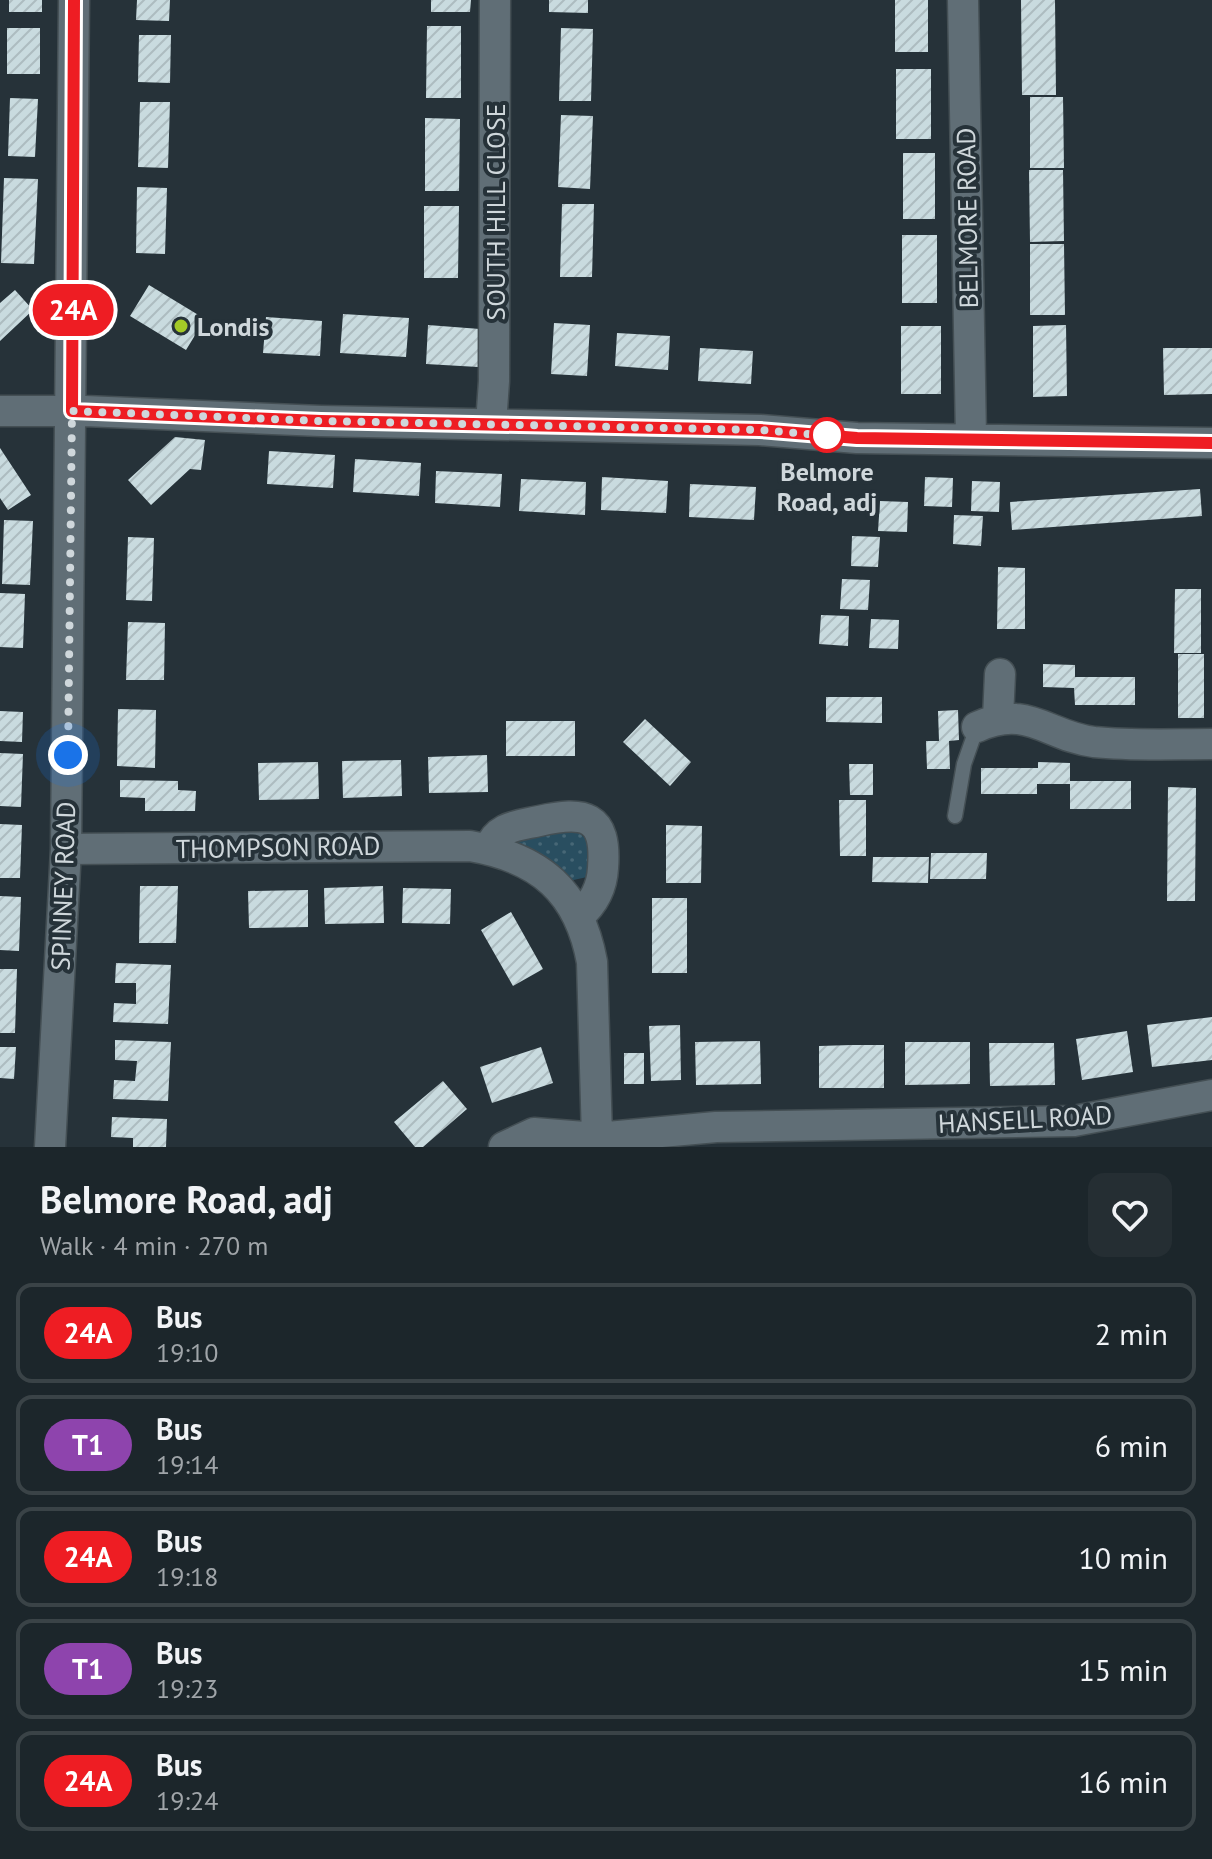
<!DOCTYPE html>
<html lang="en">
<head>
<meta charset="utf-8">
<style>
	body { margin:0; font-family:"PT Sans",sans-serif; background:#252e33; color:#f1f3f6; height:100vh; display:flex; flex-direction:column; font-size:30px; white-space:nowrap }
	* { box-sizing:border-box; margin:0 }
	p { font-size:26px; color:#a0a5a9 }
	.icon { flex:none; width:44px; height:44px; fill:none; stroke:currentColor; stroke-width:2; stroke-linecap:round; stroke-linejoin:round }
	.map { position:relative; height:1147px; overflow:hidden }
	.details { display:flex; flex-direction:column; background:#1c262b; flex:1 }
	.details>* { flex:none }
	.badge { padding:0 16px; border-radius:26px; font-size:28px; line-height:52px }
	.you { position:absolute; width:40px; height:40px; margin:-20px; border:6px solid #fff; border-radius:50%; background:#1a73e8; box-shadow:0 0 0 12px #1a73e833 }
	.map>.badge { position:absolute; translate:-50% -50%; box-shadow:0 0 0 4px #fff }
	.round { display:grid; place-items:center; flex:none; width:84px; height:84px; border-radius:16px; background:#252e33 }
	.head { display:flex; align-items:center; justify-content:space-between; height:136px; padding:0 40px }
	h1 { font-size:38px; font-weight:800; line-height:60px }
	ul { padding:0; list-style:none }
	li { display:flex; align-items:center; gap:24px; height:100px; margin:0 16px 12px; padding:0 24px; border:4px solid #3a4347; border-radius:16px }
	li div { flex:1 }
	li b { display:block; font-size:30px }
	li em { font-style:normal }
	li .badge { min-width:88px; font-weight:700; text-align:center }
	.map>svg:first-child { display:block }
	.grass { fill:url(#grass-dots) }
	.building { fill:url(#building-hatch) }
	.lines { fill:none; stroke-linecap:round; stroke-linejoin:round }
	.service-casing { stroke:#444f54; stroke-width:17 }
	.minor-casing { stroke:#444f54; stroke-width:33 }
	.service { stroke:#606e76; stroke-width:14 }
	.minor { stroke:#606e76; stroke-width:30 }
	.line-casing { stroke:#fff; stroke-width:18 }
	.line { stroke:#ee1d23; stroke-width:12 }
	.walk { stroke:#cfd7db; stroke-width:8; stroke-dasharray:0 14.4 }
	.poi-dot { fill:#a3c927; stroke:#263239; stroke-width:3 }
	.stop-dot { fill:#fff; stroke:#ee1d23; stroke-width:4 }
	.labels { text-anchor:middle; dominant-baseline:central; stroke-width:8; stroke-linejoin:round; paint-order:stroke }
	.street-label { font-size:26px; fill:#cfd7db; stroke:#263239 }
	.poi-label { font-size:26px; font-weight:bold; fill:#cfd7db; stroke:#263239; text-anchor:start }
	.stop-label { font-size:26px; font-weight:bold; fill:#cfd7db; stroke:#263239 }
</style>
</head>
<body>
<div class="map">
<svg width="1212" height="1147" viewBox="0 0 1212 1147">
	<defs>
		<pattern id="grass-dots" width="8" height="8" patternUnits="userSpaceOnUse" patternTransform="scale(2)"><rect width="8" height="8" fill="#294e60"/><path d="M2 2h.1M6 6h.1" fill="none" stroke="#476776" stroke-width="1.8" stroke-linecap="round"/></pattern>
		<pattern id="building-hatch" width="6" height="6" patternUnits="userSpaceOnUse" patternTransform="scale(2)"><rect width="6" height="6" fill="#c9dbdf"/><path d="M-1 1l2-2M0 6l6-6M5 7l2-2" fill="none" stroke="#adbcc0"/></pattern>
	</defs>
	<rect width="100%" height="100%" fill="#263239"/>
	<path class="grass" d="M 570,824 L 595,848 L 587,877 L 569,881 L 513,843 L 516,835 Z"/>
	<path class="building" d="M 9,0 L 42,0 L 42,12 L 9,12 Z
		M 137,0 L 170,0 L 169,21 L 136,20 Z
		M 431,0 L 471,0 L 470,12 L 431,12 Z
		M 549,0 L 588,0 L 588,13 L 549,12 Z
		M 895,0 L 928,0 L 928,52 L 895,52 Z
		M 1021,0 L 1055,0 L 1056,95 L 1022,95 Z
		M 427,26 L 461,26 L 461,98 L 426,98 Z
		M 7,28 L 40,28 L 40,74 L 7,74 Z
		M 561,28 L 593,29 L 591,101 L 559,101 Z
		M 139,35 L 171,35 L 170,83 L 138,82 Z
		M 896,69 L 931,69 L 931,139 L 896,139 Z
		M 1030,97 L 1063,97 L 1064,168 L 1030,168 Z
		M 10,98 L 38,99 L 35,157 L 8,156 Z
		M 140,102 L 170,102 L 168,168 L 138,167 Z
		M 561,115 L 593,116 L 590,189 L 558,187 Z
		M 425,118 L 460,119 L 459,191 L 425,191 Z
		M 903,153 L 935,153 L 935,219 L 903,219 Z
		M 1029,170 L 1063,170 L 1064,241 L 1030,242 Z
		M 4,178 L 38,179 L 34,264 L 1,263 Z
		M 137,187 L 167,188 L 165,254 L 136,253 Z
		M 562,204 L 594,204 L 592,277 L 560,277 Z
		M 424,206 L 459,206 L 458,278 L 424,278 Z
		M 902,235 L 937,235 L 937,303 L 902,303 Z
		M 1030,244 L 1064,244 L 1065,315 L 1030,315 Z
		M 149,285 L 205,319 L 186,350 L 130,316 Z
		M 15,290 L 33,310 L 0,341 L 0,303 Z
		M 343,314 L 409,318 L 406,357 L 340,353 Z
		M 266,317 L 322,321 L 320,356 L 263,353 Z
		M 554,323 L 590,325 L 587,376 L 551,374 Z
		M 428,325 L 480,329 L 478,367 L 426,364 Z
		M 1066,325 L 1067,396 L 1033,397 L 1033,326 Z
		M 901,326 L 941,326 L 941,394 L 901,394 Z
		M 617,333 L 670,336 L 668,370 L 615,366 Z
		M 700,348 L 753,351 L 751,384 L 698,381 Z
		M 1163,348 L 1212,348 L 1212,394 L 1164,395 Z
		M 175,437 L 205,440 L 201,470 L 190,469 L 151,505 L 128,480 Z
		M 0,448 L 31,495 L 8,510 L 0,498 Z
		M 269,451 L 335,455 L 333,488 L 267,484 Z
		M 355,459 L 421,463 L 419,496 L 353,492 Z
		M 436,471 L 502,474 L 500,507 L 435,503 Z
		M 602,477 L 668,481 L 666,513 L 601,510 Z
		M 925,477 L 953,478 L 952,507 L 924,506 Z
		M 521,479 L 586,482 L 585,515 L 519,511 Z
		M 972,481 L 1000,482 L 999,512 L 971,511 Z
		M 690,484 L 756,487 L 754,520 L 689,517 Z
		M 1200,489 L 1202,516 L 1012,530 L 1010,502 Z
		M 880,501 L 908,502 L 907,532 L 878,531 Z
		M 954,515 L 983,516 L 981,546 L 953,544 Z
		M 4,520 L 33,521 L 30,585 L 2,584 Z
		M 852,536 L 880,537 L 878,567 L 851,566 Z
		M 128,537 L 154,538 L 152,601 L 126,600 Z
		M 998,567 L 1025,568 L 1025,629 L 997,629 Z
		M 842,579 L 870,580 L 868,610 L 840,609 Z
		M 1175,589 L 1201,589 L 1201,653 L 1174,653 Z
		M 0,593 L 25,594 L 23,648 L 0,647 Z
		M 821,615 L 849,616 L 848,646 L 819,644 Z
		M 871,619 L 899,620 L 898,649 L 869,648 Z
		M 128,622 L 165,623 L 164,680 L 126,680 Z
		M 1178,654 L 1204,654 L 1204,718 L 1178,718 Z
		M 1043,664 L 1075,665 L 1075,677 L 1135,677 L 1135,705 L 1075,705 L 1074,688 L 1043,687 Z
		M 826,697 L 882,697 L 882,723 L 826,722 Z
		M 118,709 L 156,710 L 155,768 L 117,766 Z
		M 958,710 L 959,740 L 949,741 L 950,769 L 927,769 L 926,741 L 939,741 L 938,711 Z
		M 0,711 L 23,712 L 22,742 L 0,741 Z
		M 645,719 L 691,762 L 670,786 L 623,742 Z
		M 506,721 L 575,721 L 575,756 L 506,756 Z
		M 0,753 L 23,754 L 21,807 L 0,806 Z
		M 487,755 L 488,792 L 429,793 L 428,757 Z
		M 401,760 L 402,796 L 343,798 L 342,761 Z
		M 318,762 L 319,799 L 259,800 L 258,763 Z
		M 1038,762 L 1070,763 L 1070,781 L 1131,781 L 1131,809 L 1070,809 L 1070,784 L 1037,784 L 1037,794 L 981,794 L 981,768 L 1038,768 Z
		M 849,764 L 873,764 L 873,795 L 850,795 Z
		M 120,780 L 178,781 L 178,790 L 196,791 L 195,811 L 145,811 L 145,798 L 120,797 Z
		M 1168,787 L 1196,788 L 1195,901 L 1167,901 Z
		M 839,800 L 866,800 L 866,856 L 840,856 Z
		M 0,824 L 22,825 L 20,878 L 0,878 Z
		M 666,825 L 702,826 L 701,883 L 666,883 Z
		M 931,853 L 987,853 L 986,879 L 930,879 Z
		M 873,857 L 929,857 L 928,883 L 872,882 Z
		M 140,886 L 178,886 L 176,943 L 139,943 Z
		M 383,886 L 384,923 L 325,924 L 324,888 Z
		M 403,888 L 451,889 L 450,924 L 402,923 Z
		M 308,890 L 308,927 L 249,928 L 248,891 Z
		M 0,896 L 21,897 L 19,951 L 0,950 Z
		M 652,898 L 687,898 L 687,973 L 652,973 Z
		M 511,912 L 543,969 L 513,986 L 481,930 Z
		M 116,963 L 171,965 L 168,1024 L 113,1022 L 114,1003 L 136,1004 L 136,983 L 115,983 Z
		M 0,969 L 17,969 L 15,1033 L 0,1033 Z
		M 1212,1017 L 1212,1060 L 1152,1067 L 1147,1025 Z
		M 680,1025 L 681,1080 L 651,1081 L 649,1026 Z
		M 1127,1031 L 1133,1072 L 1082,1080 L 1076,1039 Z
		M 115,1040 L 171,1042 L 168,1101 L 113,1099 L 114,1080 L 135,1081 L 137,1061 L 115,1060 Z
		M 760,1041 L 761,1084 L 696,1085 L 695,1042 Z
		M 905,1042 L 970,1042 L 970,1084 L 905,1085 Z
		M 989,1043 L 1054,1043 L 1055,1085 L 990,1086 Z
		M 851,1045 L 884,1045 L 884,1088 L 819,1088 L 819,1046 Z
		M 0,1047 L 16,1047 L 14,1079 L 0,1078 Z
		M 541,1047 L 553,1083 L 492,1103 L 480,1067 Z
		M 624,1053 L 644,1053 L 644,1084 L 624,1084 Z
		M 443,1081 L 467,1109 L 423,1147 L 415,1147 L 394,1122 Z
		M 112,1117 L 167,1119 L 166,1147 L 133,1147 L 133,1138 L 111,1137 Z"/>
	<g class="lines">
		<g class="service-casing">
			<path id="service" d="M 955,816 L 964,764 L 977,727"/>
		</g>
		<g class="minor-casing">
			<path id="minor" d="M 963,0 L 971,437
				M 0,411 L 85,411 L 321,421 L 760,430 L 857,438 L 1212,443
				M 491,424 L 494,381 L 495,0
				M 998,718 L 1000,674
				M 977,727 C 1028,704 1047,736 1094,742 C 1133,746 1173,744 1212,744
				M 66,849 L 470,846 C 540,858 579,891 592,962 L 597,1138
				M 489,849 C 497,826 517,826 539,821 C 584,811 607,814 603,868 C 602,888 594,903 579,916
				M 50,1147 L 66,849 L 74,0
				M 504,1147 L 534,1133 L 597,1138 L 716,1127 L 1074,1121 L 1212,1095"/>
		</g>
		<use href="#service" class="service"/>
		<use href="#minor" class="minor"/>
	</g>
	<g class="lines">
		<g class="line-casing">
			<path id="line" d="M 74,0 L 72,411 L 321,421 L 760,430 L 857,438 L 1212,443"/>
		</g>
		<use href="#line" class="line"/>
		<path class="walk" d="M 68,755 L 72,411 L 321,421 L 760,430 L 832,436 L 827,435"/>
	</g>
	<circle class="poi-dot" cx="181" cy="326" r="8"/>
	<circle class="stop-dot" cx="827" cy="435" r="16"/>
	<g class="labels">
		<g class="street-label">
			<text transform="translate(495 212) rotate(-90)">SOUTH HILL CLOSE</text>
			<text transform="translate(967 218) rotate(-91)">BELMORE ROAD</text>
			<text transform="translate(278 847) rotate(-1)">THOMPSON ROAD</text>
			<text transform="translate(63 886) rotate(-88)">SPINNEY ROAD</text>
			<text transform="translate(1025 1119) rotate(-3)">HANSELL ROAD</text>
		</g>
		<g class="poi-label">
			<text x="197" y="326">Londis</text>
		</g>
		<g class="stop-label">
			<text x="827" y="471">Belmore<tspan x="827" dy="30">Road, adj</tspan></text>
		</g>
	</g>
</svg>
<div class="you" style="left:68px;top:755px"></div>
<b class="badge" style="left:73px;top:310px;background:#ee1d23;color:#fff">24A</b>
</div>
<section class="details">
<div class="head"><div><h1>Belmore Road, adj</h1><p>Walk · 4 min · 270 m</p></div><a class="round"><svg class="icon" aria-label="heart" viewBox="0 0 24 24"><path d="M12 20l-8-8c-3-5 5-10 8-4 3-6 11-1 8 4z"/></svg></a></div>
<ul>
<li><span class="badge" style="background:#ee1d23;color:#fff">24A</span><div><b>Bus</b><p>19:10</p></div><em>2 min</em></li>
<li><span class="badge" style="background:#8e44ad;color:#fff">T1</span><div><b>Bus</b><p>19:14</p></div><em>6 min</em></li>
<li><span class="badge" style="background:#ee1d23;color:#fff">24A</span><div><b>Bus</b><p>19:18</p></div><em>10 min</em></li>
<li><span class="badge" style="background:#8e44ad;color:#fff">T1</span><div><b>Bus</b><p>19:23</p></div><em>15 min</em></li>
<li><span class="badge" style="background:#ee1d23;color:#fff">24A</span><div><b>Bus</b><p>19:24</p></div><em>16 min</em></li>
</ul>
</section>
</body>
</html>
